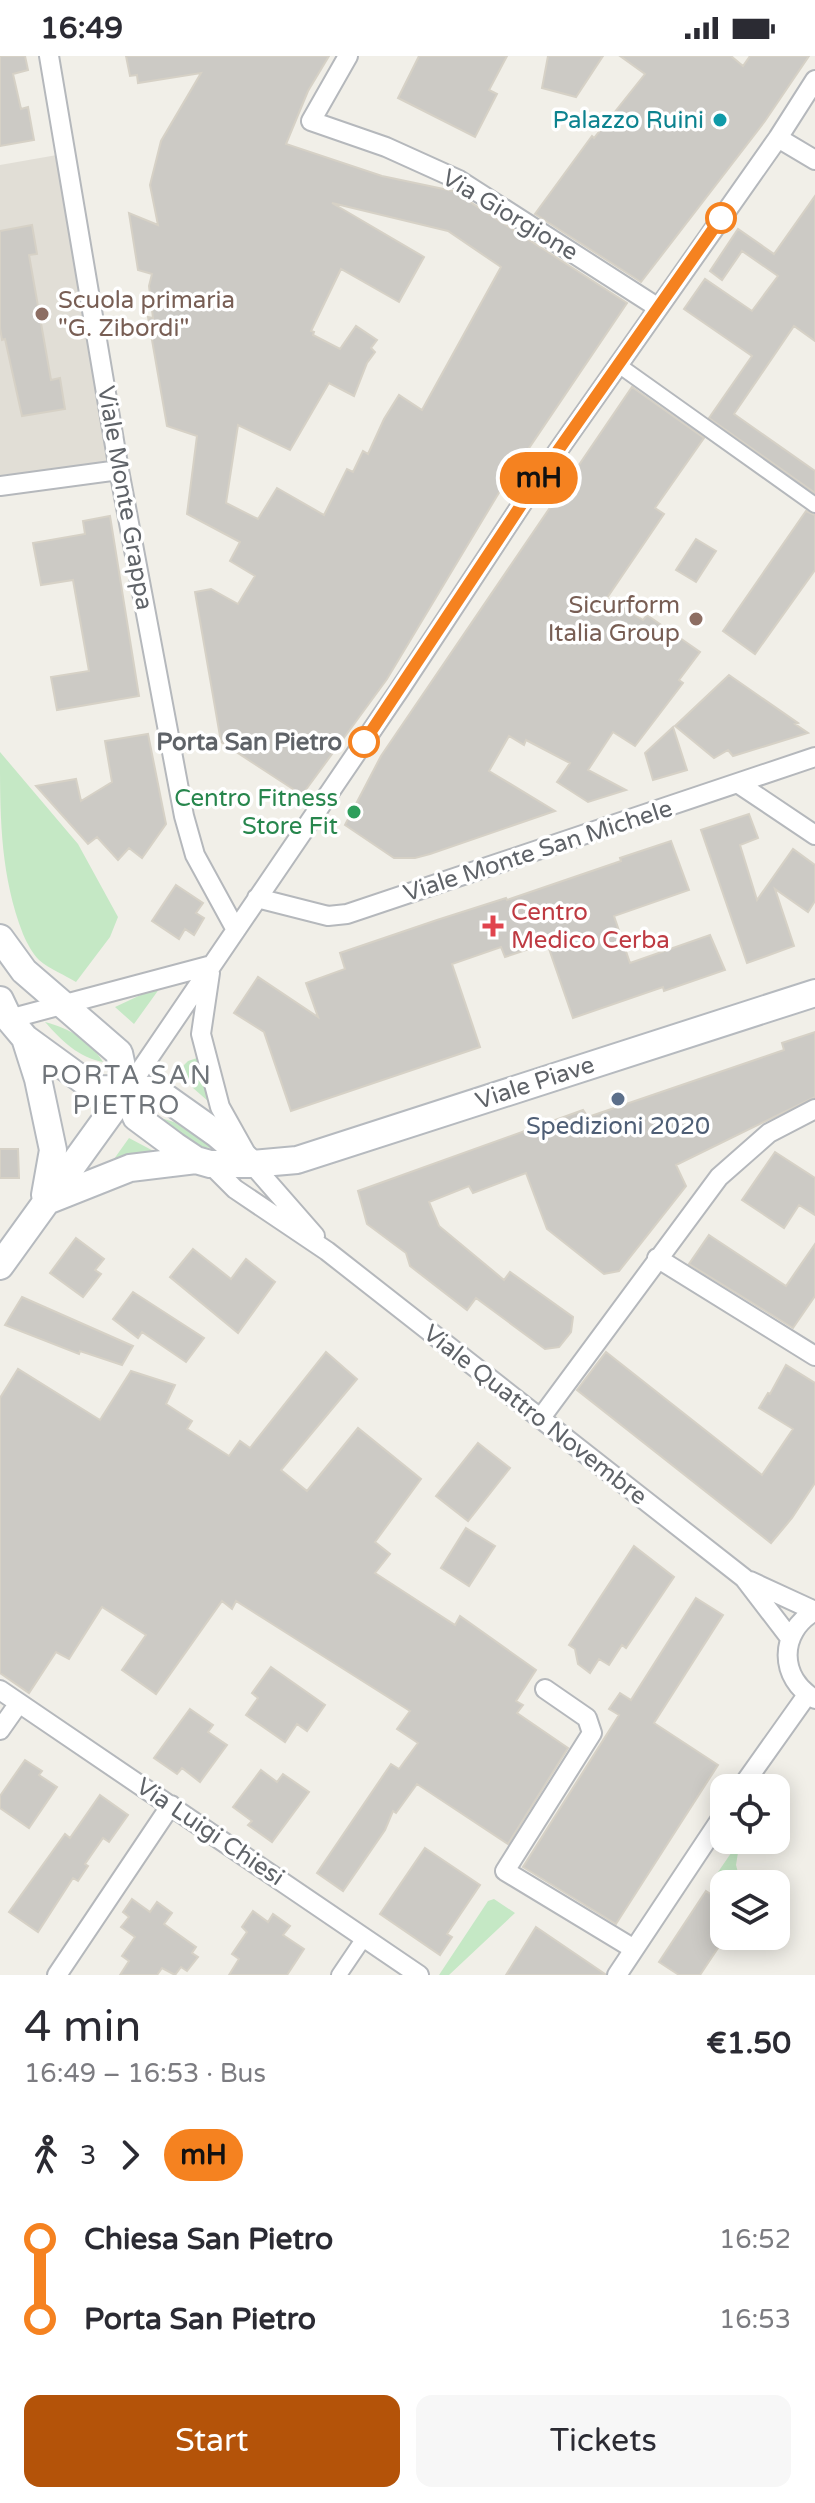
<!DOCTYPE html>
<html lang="en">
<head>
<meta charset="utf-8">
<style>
	body { margin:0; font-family:"Varela Round",sans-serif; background:#f7f7f7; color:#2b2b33; height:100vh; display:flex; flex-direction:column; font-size:30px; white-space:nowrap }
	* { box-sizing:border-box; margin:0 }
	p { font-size:26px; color:#7c7c81 }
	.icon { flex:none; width:44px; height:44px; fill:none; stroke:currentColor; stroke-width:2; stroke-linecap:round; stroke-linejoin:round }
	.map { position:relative; height:1919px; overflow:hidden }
	.panel { display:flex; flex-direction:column; background:#fff; flex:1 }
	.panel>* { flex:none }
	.badge { padding:0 16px; border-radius:26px; font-size:28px; line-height:52px }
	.buttons { position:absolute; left:710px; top:1718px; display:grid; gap:16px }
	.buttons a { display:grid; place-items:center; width:80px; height:80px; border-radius:16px; background:#fff; box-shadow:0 4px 20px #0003; font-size:40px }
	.map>.badge { position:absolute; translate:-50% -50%; box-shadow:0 0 0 4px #fff }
	.legs { display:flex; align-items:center; gap:12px; height:88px; padding:0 24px; font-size:26px }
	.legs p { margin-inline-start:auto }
	.head { display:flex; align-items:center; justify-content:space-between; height:136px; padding:0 24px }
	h1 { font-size:44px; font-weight:600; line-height:60px }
	.button { display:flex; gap:16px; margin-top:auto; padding:16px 24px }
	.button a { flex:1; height:92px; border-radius:16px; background:#b45309; color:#fff; font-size:32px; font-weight:600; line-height:92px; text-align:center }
	.button a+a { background:#f7f7f7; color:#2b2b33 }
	ul { padding:0 24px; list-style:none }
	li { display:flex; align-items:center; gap:28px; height:80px; font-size:30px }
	li i { display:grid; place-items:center; width:12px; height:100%; margin:0 10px; background:currentColor }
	li i::after { content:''; width:20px; height:20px; margin:-10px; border:6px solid; border-radius:50%; background:#fff }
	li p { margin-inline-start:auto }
	li:first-child i { background:linear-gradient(#0000 50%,currentColor 0) }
	li:last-child i { background:linear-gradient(currentColor 50%,#0000 0) }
	.status { display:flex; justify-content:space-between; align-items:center; height:56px; padding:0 40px; background:#fff; direction:ltr }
	.status svg { height:22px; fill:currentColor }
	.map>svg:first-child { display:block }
	.education { fill:#e1ded6 }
	.green { fill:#c5e8c5 }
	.building { fill:#cccac5; stroke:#d6d1c6; stroke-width:2; fill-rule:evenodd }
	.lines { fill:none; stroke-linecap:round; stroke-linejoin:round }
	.pedestrian-casing { stroke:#b5b8bc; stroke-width:18 }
	.minor-casing { stroke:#b5b8bc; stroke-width:22 }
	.secondary-casing { stroke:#b6babf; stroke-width:30 }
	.pedestrian { stroke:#fff; stroke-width:14 }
	.minor { stroke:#fff; stroke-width:18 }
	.secondary { stroke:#fff; stroke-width:26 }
	.line-1-casing { stroke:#fff; stroke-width:18 }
	.line-1 { stroke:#f58220; stroke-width:12 }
	.culture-dot { fill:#0f9aa8; stroke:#fff; stroke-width:3 }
	.stop-1-dot { fill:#fff; stroke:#f58220; stroke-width:4 }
	.education-dot { fill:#8d6e63; stroke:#fff; stroke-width:3 }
	.leisure-dot { fill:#2e9e5b; stroke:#fff; stroke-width:3 }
	.health-dot { fill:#e0444e; stroke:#fff; stroke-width:3 }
	.service-dot { fill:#5c6f8a; stroke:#fff; stroke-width:3 }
	.labels { text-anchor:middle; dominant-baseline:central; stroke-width:7; stroke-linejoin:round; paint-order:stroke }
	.culture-label { font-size:24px; fill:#0d838f; stroke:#fff; text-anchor:end }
	.street-label { font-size:24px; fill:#5f6368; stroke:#fff }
	.education-label { font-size:24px; fill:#785e54; stroke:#fff; text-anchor:start }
	.stop-label { font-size:24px; font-weight:bold; fill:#5f6368; stroke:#fff; text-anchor:end }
	.leisure-label { font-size:24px; fill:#27864d; stroke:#fff; text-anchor:end }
	.health-label { font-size:24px; fill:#be3a42; stroke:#fff; text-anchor:start }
	.service-label { font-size:24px; fill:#4e5e75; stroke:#fff }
	.neighbourhood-label { font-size:26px; letter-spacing:2px; fill:#70757a; stroke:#fff }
</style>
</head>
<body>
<div class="status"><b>16:49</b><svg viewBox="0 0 49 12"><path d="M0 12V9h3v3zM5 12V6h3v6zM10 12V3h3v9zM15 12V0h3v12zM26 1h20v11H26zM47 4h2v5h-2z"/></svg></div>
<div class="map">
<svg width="815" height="1919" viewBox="0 0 815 1919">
	<rect width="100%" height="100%" fill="#f1efe8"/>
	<path class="education" d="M 57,99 L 111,406 L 0,426 L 0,109 Z"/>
	<path class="green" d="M 0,696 L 78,788 L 118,861 L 110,881 L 76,926 C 65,919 49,913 39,904 C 32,897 27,887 23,878 C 0,818 0,760 0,696 Z
		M 162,929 L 134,968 L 115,951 Z
		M 45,966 C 70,973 89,983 103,1006 C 79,1002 61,984 45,966 Z
		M 197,1002 L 209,1046 L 176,1017 L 188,1005 Z
		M 154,1060 L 174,1066 L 213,1092 L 197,1091 Z
		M 129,1082 L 161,1099 L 109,1110 Z
		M 740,1784 L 736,1809 L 741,1828 L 728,1828 L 716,1819 Z
		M 494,1843 L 515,1857 L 449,1919 L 439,1919 L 488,1845 Z"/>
	<path class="building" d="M 0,0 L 25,0 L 28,14 L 13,18 L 21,53 L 28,51 L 34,84 L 0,90 Z
		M 126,0 L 329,0 L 308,35 L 286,88 L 382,120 L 453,135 L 627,247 L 500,435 L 387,623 L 302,739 L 221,686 L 195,536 L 211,533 L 238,548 L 255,520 L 230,505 L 240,486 L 187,458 L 197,380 L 167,370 L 148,261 L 153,262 L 149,230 L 152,218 L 138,214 L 129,157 L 158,169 L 150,129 L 161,85 L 201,17 L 138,27 L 137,19 L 130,20 ZM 332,147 L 448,175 L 501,211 L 422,354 L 399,339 L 384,363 L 368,398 L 363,395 L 353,416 L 347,413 L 324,459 L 277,432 L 258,463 L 226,447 L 238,369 L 290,394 L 329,327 L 354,340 L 367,307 L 375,296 L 371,292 L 377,284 L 356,270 L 340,293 L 313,279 L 314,276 L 311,275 L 341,213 L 399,246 L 424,201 Z
		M 419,0 L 507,0 L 489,34 L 497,38 L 475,81 L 398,42 Z
		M 548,0 L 603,0 L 576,41 L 542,32 Z
		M 620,0 L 731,0 L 743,10 L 750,0 L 809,0 L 765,65 L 641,226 L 535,158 L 592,80 L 594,82 L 645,18 Z
		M 815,140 L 815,285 L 794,270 L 734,358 L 815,415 L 815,437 L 709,362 L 752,300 L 684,253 L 705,223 L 752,255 L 778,220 L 742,195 L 722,224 L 710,215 L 738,173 L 774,198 Z
		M 32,169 L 37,198 L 29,199 L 51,324 L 60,322 L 65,353 L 22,360 L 5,283 L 2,284 L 0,272 L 0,175 Z
		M 632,331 L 704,382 L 655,452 L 664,458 L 607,542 L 643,564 L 647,559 L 700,596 L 679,624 L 683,627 L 635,690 L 613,676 L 588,714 L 626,734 L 588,746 L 557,726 L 570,707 L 526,684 L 524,689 L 509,680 L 489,715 L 555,755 L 430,798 L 415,802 L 394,802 L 345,769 L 381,700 Z
		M 806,455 L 815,459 L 815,514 L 755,598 L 723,575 Z
		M 110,460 L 139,640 L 57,654 L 51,621 L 89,615 L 73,524 L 41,529 L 33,487 L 85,478 L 83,465 Z
		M 696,483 L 716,495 L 696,526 L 676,514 Z
		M 729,619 L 798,667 L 795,668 L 808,677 L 733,700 L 728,694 L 714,702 L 675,670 Z
		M 673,671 L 687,714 L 653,724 L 645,697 Z
		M 148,678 L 166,768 L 142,802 L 129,792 L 118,804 L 97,781 L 88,788 L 36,730 L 76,723 L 81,745 L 112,726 L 105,685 Z
		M 749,758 L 758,782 L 740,789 L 757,844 L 793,793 L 815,809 L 815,845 L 808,856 L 775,833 L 794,890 L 747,907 L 701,774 Z
		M 671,785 L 689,834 L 614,860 L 630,907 L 710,879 L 725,914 L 664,935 L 663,931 L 573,962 L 547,887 L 505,901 L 501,891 L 452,908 L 480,991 L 291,1055 L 264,976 L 234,957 L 258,921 L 318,961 L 306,927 L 345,913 L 340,897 L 437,864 L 506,842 L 507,844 L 621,805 L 620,802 Z
		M 176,829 L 203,847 L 196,857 L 204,862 L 194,879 L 185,873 L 179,883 L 152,865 Z
		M 815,976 L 815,1041 L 676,1109 L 686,1130 L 619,1215 L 604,1218 L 547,1173 L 526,1117 L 473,1137 L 469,1130 L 429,1146 L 439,1170 L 504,1224 L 510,1216 L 573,1261 L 571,1276 L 559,1291 L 545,1293 L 476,1242 L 467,1254 L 410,1210 L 406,1197 L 367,1168 L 358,1135 L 583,1054 L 588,1061 L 784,994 L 782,987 Z
		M 0,1093 L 18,1093 L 19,1122 L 0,1122 Z
		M 775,1096 L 815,1122 L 815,1159 L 799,1149 L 784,1172 L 742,1144 Z
		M 709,1179 L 786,1230 L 815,1188 L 815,1240 L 793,1272 L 689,1208 Z
		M 76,1182 L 104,1203 L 95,1214 L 101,1218 L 83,1241 L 50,1217 Z
		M 193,1193 L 231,1223 L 246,1203 L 275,1226 L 238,1277 L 170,1221 Z
		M 133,1236 L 204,1282 L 186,1306 L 142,1276 L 138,1282 L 113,1263 Z
		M 22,1241 L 133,1290 L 122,1309 L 80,1295 L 79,1298 L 5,1269 Z
		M 326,1296 L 357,1323 L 281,1414 L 307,1435 L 358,1372 L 421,1423 L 375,1486 L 390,1498 L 375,1517 L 455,1569 L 460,1560 L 536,1614 L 516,1645 L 523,1649 L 517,1657 L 568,1692 L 508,1788 L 417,1728 L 396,1757 L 393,1755 L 385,1774 L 343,1835 L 317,1817 L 391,1708 L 399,1713 L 418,1687 L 397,1673 L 410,1655 L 236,1545 L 232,1553 L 222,1545 L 156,1638 L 122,1614 L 146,1579 L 102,1551 L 69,1603 L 56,1596 L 29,1637 L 0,1617 L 0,1342 L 18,1313 L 100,1364 L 131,1315 L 175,1329 L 166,1348 L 192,1365 L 187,1373 L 229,1400 L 240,1385 L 250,1392 Z
		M 606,1296 L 762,1419 L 793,1373 L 759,1352 L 768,1337 L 770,1338 L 786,1309 L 815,1327 L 815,1427 L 792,1462 L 771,1487 L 577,1334 Z
		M 478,1387 L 510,1412 L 468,1465 L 436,1440 Z
		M 466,1472 L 495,1490 L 469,1530 L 441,1512 Z
		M 634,1490 L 674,1521 L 626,1592 L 622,1589 L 609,1609 L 599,1603 L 590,1617 L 578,1608 L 575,1593 L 569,1589 Z
		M 696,1542 L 723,1559 L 654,1667 L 718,1709 L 616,1868 L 523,1811 L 619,1659 L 609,1653 L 620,1637 L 631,1644 Z
		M 271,1611 L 325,1649 L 307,1675 L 297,1668 L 285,1686 L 246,1659 L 258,1642 L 252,1637 Z
		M 190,1653 L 213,1669 L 208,1676 L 227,1689 L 200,1726 L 182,1712 L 177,1718 L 154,1702 Z
		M 25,1704 L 42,1715 L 39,1719 L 57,1731 L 29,1772 L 0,1752 L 0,1740 Z
		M 261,1714 L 277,1726 L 283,1718 L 309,1736 L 272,1786 L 248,1769 L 252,1765 L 233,1751 Z
		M 100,1739 L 128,1759 L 109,1786 L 103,1782 L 85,1808 L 88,1810 L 78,1825 L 73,1822 L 38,1876 L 9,1856 L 65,1778 L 70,1782 Z
		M 425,1792 L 480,1829 L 447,1878 L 452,1881 L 440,1899 L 380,1858 Z
		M 706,1835 L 724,1847 L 724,1883 L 700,1919 L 679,1919 L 659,1906 Z
		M 132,1843 L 150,1856 L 157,1846 L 172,1857 L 164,1868 L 196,1891 L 192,1897 L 198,1901 L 187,1915 L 181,1911 L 175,1919 L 162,1912 L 157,1919 L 120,1919 L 129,1905 L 122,1900 L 135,1881 L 121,1871 L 129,1861 L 123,1856 Z
		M 253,1855 L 268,1866 L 273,1858 L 290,1870 L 283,1879 L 304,1893 L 287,1919 L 229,1919 L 239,1903 L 232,1898 L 247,1876 L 242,1871 Z
		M 536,1871 L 605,1918 L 605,1919 L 506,1919 Z"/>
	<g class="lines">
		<g class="pedestrian-casing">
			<path id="pedestrian" d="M 617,308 L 815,449
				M 339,1919 L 364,1882"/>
		</g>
		<g class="minor-casing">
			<path id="minor" d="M 49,0 L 119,414 L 184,760 L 195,799 L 236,874
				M 348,0 L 311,65 L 386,91 L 459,124 L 657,251
				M 778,82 L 815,104
				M 0,430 L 119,414
				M 739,728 L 815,779
				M 257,842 L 328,860 L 347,858 L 815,701
				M 210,917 L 201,978 L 220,1051 L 252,1108 L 315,1180
				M 9,963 L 212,909
				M 127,1034 L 400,633 L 543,416 L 778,82 L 815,24
				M 210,1108 L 235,1133 L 327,1195 L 744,1522 L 790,1582
				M 657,1202 L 815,1300
				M 540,1363 L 719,1121 L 769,1077 L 815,1053
				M 750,1525 L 815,1555
				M 815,1555 C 778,1576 779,1623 815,1643
				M 545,1633 L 587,1662 L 592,1677 L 505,1815 L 634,1893
				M 0,1634 L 419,1919
				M 0,1674 L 19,1647
				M 741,1732 L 807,1639
				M 57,1919 L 171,1749
				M 617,1919 L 724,1758"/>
		</g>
		<g class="secondary-casing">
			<path id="secondary" d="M 0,882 L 24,915 L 119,997 L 127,1034 L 136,1061 L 175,1090 L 196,1104 L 210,1108 L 252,1108 L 297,1104 L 815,937
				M 0,944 L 9,963 L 25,982 L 95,1033 L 155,1034 L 217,1078 L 252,1108
				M 25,982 L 38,1023 L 53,1094 L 45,1139
				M 47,1145 L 130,1112 L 196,1104
				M 0,1210 L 127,1034"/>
		</g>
		<use href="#pedestrian" class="pedestrian"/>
		<use href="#minor" class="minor"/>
		<use href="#secondary" class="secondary"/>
	</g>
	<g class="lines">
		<g class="line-1-casing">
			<path id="line-1" d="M 364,686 L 543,416 L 721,162"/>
		</g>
		<use href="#line-1" class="line-1"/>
	</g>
	<circle class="culture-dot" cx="720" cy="64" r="8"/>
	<g class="stop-1-dot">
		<circle cx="721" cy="162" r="14"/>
		<circle cx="364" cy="686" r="14"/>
	</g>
	<g class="education-dot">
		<circle cx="42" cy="258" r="8"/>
		<circle cx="696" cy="563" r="8"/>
	</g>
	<circle class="leisure-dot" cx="354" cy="756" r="8"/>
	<path class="health-dot" d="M489 858h8v8h8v8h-8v8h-8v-8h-8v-8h8z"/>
	<circle class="service-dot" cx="618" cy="1043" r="8"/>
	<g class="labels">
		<g class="culture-label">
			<text x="704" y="64">Palazzo Ruini</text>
		</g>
		<g class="street-label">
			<text transform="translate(510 159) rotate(31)">Via Giorgione</text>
			<text transform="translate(125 442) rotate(80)">Viale Monte Grappa</text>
			<text transform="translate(538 795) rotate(-18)">Viale Monte San Michele</text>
			<text transform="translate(535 1027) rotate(-18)">Viale Piave</text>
			<text transform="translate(535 1359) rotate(38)">Viale Quattro Novembre</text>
			<text transform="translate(210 1776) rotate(34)">Via Luigi Chiesi</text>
		</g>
		<g class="education-label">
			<text x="58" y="244">Scuola primaria<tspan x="58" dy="28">"G. Zibordi"</tspan></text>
			<text x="680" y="549" text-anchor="end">Sicurform<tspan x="680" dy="28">Italia Group</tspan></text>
		</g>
		<g class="stop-label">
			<text x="342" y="686">Porta San Pietro</text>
		</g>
		<g class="leisure-label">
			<text x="338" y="742">Centro Fitness<tspan x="338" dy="28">Store Fit</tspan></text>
		</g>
		<g class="health-label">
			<text x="511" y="856">Centro<tspan x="511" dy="28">Medico Cerba</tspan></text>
		</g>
		<g class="service-label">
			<text x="618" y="1070">Spedizioni 2020</text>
		</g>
		<g class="neighbourhood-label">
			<text x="127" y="1019">PORTA SAN<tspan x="127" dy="30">PIETRO</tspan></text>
		</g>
	</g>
</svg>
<div class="buttons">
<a><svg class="icon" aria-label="locate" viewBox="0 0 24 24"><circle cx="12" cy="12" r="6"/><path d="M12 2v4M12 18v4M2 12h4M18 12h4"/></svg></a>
<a><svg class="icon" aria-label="layers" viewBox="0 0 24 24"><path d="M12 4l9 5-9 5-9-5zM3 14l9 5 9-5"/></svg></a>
</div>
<b class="badge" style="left:539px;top:422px;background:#f58220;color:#111">mH</b>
</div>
<section class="panel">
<div class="head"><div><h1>4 min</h1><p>16:49 – 16:53 · Bus</p></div><b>€1.50</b></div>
<div class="legs"><svg class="icon" aria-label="walk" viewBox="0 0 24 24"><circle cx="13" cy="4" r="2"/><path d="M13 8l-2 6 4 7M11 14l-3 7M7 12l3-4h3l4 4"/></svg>3<svg class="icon" aria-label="forward" viewBox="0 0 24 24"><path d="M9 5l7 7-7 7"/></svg><b class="badge" style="background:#f58220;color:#111">mH</b></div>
<ul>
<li><i style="color:#f58220"></i><b>Chiesa San Pietro</b><p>16:52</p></li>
<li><i style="color:#f58220"></i><b>Porta San Pietro</b><p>16:53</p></li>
</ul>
<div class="button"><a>Start</a><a>Tickets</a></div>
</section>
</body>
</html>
